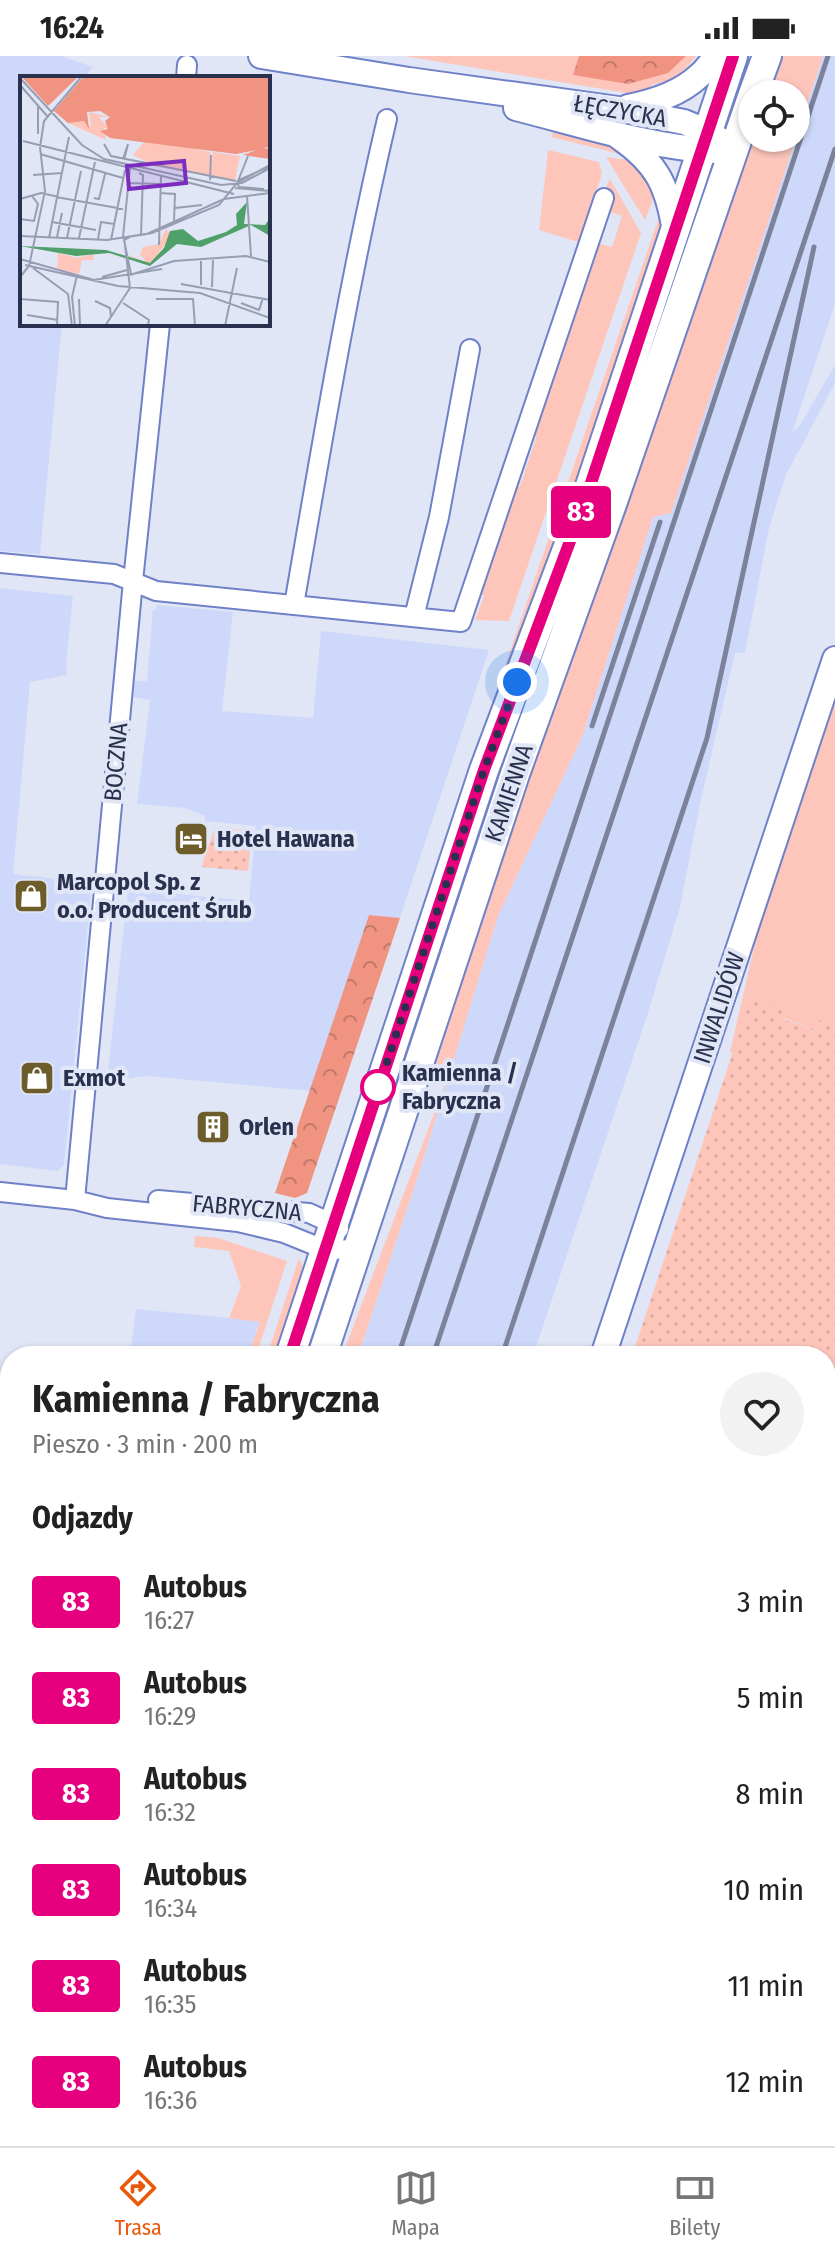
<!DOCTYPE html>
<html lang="pl">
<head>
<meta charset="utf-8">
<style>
	body { margin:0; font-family:"Fira Sans Condensed",sans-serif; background:#f2f2f2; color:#222; height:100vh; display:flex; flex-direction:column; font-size:30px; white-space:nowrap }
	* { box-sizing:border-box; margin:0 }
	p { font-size:26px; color:#767676 }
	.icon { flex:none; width:44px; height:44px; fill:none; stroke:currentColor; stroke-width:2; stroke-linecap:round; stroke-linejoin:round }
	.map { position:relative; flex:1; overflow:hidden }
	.panel { position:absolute; left:0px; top:1290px; width:836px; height:800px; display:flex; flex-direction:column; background:#fff; border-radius:32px 32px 0 0; box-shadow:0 2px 6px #0004 }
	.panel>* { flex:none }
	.badge { padding:0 16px; border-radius:6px; font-size:28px; line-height:52px }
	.tools { position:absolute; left:738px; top:24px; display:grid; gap:16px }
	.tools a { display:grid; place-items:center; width:72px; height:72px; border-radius:50%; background:#fff; box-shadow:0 2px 6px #0004; font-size:40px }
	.you { position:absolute; width:40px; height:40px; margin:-20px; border:6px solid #fff; border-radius:50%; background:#1a73e8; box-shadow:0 0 0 12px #1a73e833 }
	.map>.badge { position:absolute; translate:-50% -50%; box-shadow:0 0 0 4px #fff }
	h2 { padding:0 32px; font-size:30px; line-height:72px }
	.round { display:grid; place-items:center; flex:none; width:84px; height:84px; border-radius:42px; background:#f2f2f2 }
	.summary { display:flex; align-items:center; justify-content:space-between; height:136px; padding:0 32px }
	h1 { font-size:38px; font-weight:700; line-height:60px }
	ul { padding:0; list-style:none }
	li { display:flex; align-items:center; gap:24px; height:96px; padding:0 32px }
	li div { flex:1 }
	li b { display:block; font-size:30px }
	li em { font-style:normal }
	li .badge { min-width:88px; font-weight:700; text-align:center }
	.status { display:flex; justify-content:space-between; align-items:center; height:56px; padding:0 40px; background:#fff; direction:ltr }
	.status svg { height:22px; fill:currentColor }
	.tabs { display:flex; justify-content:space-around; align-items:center; height:112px; border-top:2px solid #e0e0e0; background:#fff; font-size:22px; color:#767676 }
	.tabs a { display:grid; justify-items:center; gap:4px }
	.tabs .selected { color:#ea580c }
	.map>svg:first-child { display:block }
	.built { fill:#ced8fa }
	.grass { fill:#fec6bb }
	.forest { fill:url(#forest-crowns) }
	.garden { fill:url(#garden-dots) }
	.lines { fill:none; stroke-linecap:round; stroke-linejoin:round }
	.street-casing { stroke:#6f81c7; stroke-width:22 }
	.secondary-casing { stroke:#6f81c7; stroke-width:28 }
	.primary-casing { stroke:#6f81c7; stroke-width:32 }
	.street { stroke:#fff; stroke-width:18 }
	.secondary { stroke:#fff; stroke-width:24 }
	.primary { stroke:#fff; stroke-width:28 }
	.rail { stroke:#7b8299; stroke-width:5 }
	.line-casing { stroke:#fff; stroke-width:18 }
	.line { stroke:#e6007e; stroke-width:12 }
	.walk { stroke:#29314e; stroke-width:8; stroke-dasharray:0 14.4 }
	.stop-dot { fill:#fff; stroke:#e6007e; stroke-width:4 }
	.labels { text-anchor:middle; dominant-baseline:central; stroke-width:8; stroke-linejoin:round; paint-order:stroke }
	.street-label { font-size:24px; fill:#29314e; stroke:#e1e6f6 }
	.poi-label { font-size:24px; font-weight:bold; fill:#29314e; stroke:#e1e6f6; text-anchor:start }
	.stop-label { font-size:24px; font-weight:bold; fill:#29314e; stroke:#e1e6f6; text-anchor:start }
	.inset-road { fill:none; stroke:#979eb3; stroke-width:2 }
	.view { fill:#7b2cbf; fill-opacity:0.15; stroke:#7b2cbf; stroke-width:4 }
	.inset-edge { fill:none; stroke:#29314e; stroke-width:4 }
</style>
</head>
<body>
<div class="status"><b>16:24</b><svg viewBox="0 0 49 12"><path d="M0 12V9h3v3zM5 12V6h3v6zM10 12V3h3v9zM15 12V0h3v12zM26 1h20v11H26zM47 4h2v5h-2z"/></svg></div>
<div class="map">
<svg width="835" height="2090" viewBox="0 0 835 2090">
	<defs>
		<pattern id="forest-crowns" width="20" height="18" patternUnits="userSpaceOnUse" patternTransform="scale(2)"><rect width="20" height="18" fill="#f09380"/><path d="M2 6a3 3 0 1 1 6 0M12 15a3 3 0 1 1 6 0" fill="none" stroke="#c2796b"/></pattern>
		<pattern id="garden-dots" width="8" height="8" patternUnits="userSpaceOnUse" patternTransform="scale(2)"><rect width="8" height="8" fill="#fec6bb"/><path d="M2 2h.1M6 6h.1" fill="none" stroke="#daaba2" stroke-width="1.8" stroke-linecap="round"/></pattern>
	</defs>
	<rect width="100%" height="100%" fill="#e1e6f6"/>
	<path class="built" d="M 0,0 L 61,0 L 93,11 L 88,17 L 87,22 L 22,22 L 22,268 L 62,268 L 40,498 L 0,495 Z
		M 823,0 L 835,0 L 835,248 L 792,377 L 800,369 L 835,309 L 835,327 L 786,419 L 769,472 L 745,597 L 735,597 L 701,743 L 680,851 L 648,957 L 533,1300 L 358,1300 L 418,1120 L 498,860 L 582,681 L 653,461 L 671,457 Z
		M 0,532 L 73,540 L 66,607 L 67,619 L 30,626 L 13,818 L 92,827 L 64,1109 L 57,1115 L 0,1108 Z
		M 157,549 L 233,556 L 222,655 L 313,662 L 321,575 L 489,594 L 400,862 L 369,859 L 311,1035 L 147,1020 L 109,1025 L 108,1015 L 128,833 L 249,845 L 256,770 L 205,765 L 205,760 L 185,752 L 137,748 L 150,644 L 133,641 L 135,625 L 147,625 L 153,554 L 156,554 Z
		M 136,1253 L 260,1265 L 248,1300 L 130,1300 Z
		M 9,1717 L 10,1910 L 6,1923 L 0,1922 L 0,1732 Z
		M 85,2080 L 275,2080 L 271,2090 L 81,2090 Z"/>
	<path class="grass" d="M 404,0 L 696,0 C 683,17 672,25 651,29 L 651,37 L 633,38 Z
		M 777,0 L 823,0 L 796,81 L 796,38 L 762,38 Z
		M 554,74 L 614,89 L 628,100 L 551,81 Z
		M 752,82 L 796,82 L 671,457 L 653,461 L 582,681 L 498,860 L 418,1120 L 358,1300 L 342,1300 L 451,1013 L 434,1007 L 438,974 Z
		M 548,94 L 599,106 L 602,117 L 581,187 L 539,174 Z
		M 606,101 L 627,104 L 640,114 L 650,127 L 653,143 L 645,164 Z
		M 610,123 L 641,177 L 509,565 L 475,564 L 484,540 L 478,536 L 512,434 L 520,430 L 536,382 L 534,372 L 597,187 L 612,191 L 622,160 L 607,155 L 604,136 Z
		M 664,147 L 667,177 L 427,855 L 422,851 Z
		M 835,641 L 835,969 L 819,964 L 816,974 L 783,962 L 786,954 L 732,997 L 730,996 L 757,879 Z
		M 195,1180 L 218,1182 L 287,1205 L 256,1300 L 248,1300 L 260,1266 L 229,1262 L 241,1230 L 229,1195 L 194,1191 Z
		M 299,1202 L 304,1214 L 302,1236 L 276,1300 L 267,1300 Z"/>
	<path class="forest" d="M 579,0 L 686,0 L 668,17 L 628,28 L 573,19 Z
		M 369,859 L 400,862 L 307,1137 L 295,1142 L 275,1137 Z"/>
	<path class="garden" d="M 215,771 L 252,775 L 248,815 L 201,811 Z
		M 750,944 L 786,953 L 783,963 L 816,974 L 819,964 L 835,969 L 835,1892 L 826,1889 L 826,1300 L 632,1300 Z
		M 826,1937 L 835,1940 L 835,2090 L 382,2090 L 385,2080 L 826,2080 Z"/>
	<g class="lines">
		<g class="street-casing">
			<path id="street" d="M 186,22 L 187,9
				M 0,507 L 114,518 L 156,535 L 461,566 L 604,142
				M 294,549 C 322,387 349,224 387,63
				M 414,561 L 439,461 L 470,293
				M 0,1136 L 75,1144 L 107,1152 L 238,1166 L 284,1177 L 326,1194 L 358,1193
				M 75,1144 L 133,525 L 160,268
				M 158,1144 L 309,1157 L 333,1168 L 339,1173
				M 0,2035 L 9,2010 L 4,1939"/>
		</g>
		<g class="secondary-casing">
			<path id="secondary" d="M 261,0 L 409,24 L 618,53 L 684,66 L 708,76 L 733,93
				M 628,51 C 654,46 680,38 700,19 C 706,14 711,6 717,0
				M 516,52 C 579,68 652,92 718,95
				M 619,81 C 658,108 668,131 675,176
				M 603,1300 L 835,603
				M 343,2090 L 347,2080"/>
		</g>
		<g class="primary-casing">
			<path id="primary" d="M 753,38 L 767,0
				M 290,1300 L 484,714 L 584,448 L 733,0
				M 322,1300 L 515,718 L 612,448 L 752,41
				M 28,2090 L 32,2080
				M 52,2090 L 55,2080"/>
		</g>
		<use href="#street" class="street"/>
		<use href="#secondary" class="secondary"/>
		<use href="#primary" class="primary"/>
		<path class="rail" d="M 592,670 L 660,466
			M 398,1300 L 828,0
			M 433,1300 L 835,93
			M 502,1300 L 707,682 L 814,191
			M 85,2090 L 88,2080
			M 137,2090 L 140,2080
			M 170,2090 L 174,2080
			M 239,2090 L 242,2080"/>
	</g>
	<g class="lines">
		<g class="line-casing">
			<path id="line" d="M 290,1300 L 484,714 L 584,448 L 733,0"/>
		</g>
		<use href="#line" class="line"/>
		<path class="walk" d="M 378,1031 L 376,1039 L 484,714 L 517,626"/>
	</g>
	<defs>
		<g id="hotel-square" transform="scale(1.8)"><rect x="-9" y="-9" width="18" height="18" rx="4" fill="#6d5d2b" stroke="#e1e6f6"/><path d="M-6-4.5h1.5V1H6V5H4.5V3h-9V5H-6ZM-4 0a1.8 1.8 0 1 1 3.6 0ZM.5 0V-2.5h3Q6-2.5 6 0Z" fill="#fff"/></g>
		<g id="shop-square" transform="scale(1.8)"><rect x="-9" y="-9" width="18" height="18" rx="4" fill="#6d5d2b" stroke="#e1e6f6"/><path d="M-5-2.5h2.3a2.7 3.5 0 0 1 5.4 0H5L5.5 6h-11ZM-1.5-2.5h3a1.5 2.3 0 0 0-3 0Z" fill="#fff"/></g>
		<g id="building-square" transform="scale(1.8)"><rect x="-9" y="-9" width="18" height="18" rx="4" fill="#6d5d2b" stroke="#e1e6f6"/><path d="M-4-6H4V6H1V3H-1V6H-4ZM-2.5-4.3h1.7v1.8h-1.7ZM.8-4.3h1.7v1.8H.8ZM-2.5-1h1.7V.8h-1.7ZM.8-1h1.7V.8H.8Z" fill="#fff"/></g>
	</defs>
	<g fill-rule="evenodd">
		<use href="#hotel-square" x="191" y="783"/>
		<use href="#shop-square" x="31" y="840"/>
		<use href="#shop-square" x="37" y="1022"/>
		<use href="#building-square" x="213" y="1071"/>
	</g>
	<circle class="stop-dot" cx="378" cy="1031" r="16"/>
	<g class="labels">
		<g class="street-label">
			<text transform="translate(620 55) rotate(10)">ŁĘCZYCKA</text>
			<text transform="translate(116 706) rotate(-85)">BOCZNA</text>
			<text transform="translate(509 737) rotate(-71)">KAMIENNA</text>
			<text transform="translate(719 952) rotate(-72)">INWALIDÓW</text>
			<text transform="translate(247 1152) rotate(5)">FABRYCZNA</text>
		</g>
		<g class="poi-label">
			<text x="217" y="783">Hotel Hawana</text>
			<text x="57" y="826">Marcopol Sp. z<tspan x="57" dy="28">o.o. Producent Śrub</tspan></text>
			<text x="63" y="1022">Exmot</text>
			<text x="239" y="1071">Orlen</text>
		</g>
		<g class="stop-label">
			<text x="402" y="1017">Kamienna /<tspan x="402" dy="28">Fabryczna</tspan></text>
		</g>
	</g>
	<g transform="translate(20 20)">
		<rect width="250" height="250" fill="#e1e6f6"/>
		<path d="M 69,36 L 90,41 L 79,41 L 89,53 L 84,52 L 86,64 L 48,47 L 64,45 L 71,51 ZM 124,66 L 176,72 L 176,81 L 157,96 L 160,82 L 133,89 L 113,79 ZM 146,152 L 151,160 L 133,185 L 130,187 L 117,185 L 108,179 L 126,186 L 120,178 L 123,171 L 139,168 Z" fill="#fec6bb"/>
		<path d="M 1,0 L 59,0 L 28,30 ZM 64,0 L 250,0 L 250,70 L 243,73 L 250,72 L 250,83 L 223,79 L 237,74 L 216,78 L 90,62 L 80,55 L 88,53 L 85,45 L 90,41 L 80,35 L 67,36 L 69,53 L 64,45 L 48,47 L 34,35 Z" fill="#f09380"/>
		<path d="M 176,73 L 190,76 L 191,93 L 193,76 L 220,80 L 215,105 L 133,90 L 134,84 L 153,80 L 160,82 L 158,91 L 161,81 L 176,81 ZM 38,177 L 57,182 L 73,178 L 74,184 L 62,184 L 59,198 L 37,193 Z" fill="#fec6bb"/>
		<path d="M 227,126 L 224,148 L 245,149 L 250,142 L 250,160 L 231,149 L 181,171 L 157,168 L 130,190 L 89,177 L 56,180 L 0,170 L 86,174 L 130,187 L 144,172 L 150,155 L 163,153 L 178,165 L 206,156 L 217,149 L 216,138 Z" fill="#4fa169"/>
		<path class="inset-road" d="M 0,2 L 62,69 L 84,83 L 201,109 L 222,107 L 250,92M 0,9 L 28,41M 18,58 L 18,30M 3,65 L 214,118M 84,68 L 91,80 L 216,105M 20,78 L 103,102M 103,83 L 108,68 L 104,84M 119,97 L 123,99 L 121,159M 13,99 L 42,97M 190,104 L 191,79M 217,105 L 250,90M 217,105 L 219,111 L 244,113M 218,105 L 228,80M 109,107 L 140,108M 215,112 L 250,115M 140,117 L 155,118 L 154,146M 227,120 L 231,180M 36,121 L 103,133M 74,122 L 79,123 L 85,98M 0,123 L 21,117 L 39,121M 155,132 L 182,129M 0,143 L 14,145 L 18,128 L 12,120M 32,146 L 76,154M 0,160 L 86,164 L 127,158 L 204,123 L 250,117M 0,160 L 87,164 L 132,157 L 199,129 L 217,107 L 250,89M 37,161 L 42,137M 103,161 L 110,92M 104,161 L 110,212M 110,161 L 104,164 L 111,198M 29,162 L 49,61M 47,162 L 61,95M 59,162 L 75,86M 78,163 L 81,146 L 94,148M 91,164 L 105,94M 139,169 L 141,100M 0,183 L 74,204 L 142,193M 5,189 L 98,210 L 180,217 L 250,242M 13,192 L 48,218 L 52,250M 110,199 L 154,185 L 226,180 L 250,186M 0,201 L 9,190 L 25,115 L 20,71 L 24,45 L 62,0M 82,201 L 107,194M 161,208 L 250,224M 181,209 L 181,183M 192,211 L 193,184M 0,223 L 38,226 L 37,250M 59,223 L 60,250M 136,223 L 173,223 L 175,250M 75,225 L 90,232 L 91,241M 103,227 L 129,244 L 128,249 L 117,250M 221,227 L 239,234 L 243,222M 7,239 L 38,244M 55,250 L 52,221 L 57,199M 85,250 L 110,212M 205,250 L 217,192"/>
		<path class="view" d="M 164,85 L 166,107 L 109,113 L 107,90 Z"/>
		<rect width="250" height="250" class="inset-edge"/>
	</g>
</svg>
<div class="tools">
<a><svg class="icon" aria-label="locate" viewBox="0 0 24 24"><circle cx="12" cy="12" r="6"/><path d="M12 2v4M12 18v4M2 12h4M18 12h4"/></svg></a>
</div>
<div class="you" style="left:517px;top:626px"></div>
<b class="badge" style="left:581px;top:456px;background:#e6007e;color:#fff">83</b>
<section class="panel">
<div class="summary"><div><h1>Kamienna / Fabryczna</h1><p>Pieszo · 3 min · 200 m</p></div><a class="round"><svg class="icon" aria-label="heart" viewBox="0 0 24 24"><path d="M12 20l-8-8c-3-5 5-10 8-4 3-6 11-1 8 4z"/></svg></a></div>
<h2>Odjazdy</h2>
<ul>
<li><span class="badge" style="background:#e6007e;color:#fff">83</span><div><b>Autobus</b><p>16:27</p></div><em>3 min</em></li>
<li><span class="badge" style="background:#e6007e;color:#fff">83</span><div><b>Autobus</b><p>16:29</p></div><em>5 min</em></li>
<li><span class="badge" style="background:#e6007e;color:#fff">83</span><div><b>Autobus</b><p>16:32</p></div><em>8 min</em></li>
<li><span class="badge" style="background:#e6007e;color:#fff">83</span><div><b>Autobus</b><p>16:34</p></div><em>10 min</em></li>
<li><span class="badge" style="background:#e6007e;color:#fff">83</span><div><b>Autobus</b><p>16:35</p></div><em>11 min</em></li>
<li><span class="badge" style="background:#e6007e;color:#fff">83</span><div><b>Autobus</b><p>16:36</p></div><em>12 min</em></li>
</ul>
</section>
</div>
<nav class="tabs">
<a class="selected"><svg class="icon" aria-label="directions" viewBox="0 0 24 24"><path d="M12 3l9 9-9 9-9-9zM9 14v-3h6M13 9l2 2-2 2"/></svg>Trasa</a>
<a><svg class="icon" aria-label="map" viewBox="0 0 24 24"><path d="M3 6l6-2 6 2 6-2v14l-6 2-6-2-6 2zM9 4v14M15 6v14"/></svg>Mapa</a>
<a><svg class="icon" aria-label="tickets" viewBox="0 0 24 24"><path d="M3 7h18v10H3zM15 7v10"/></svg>Bilety</a>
</nav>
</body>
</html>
